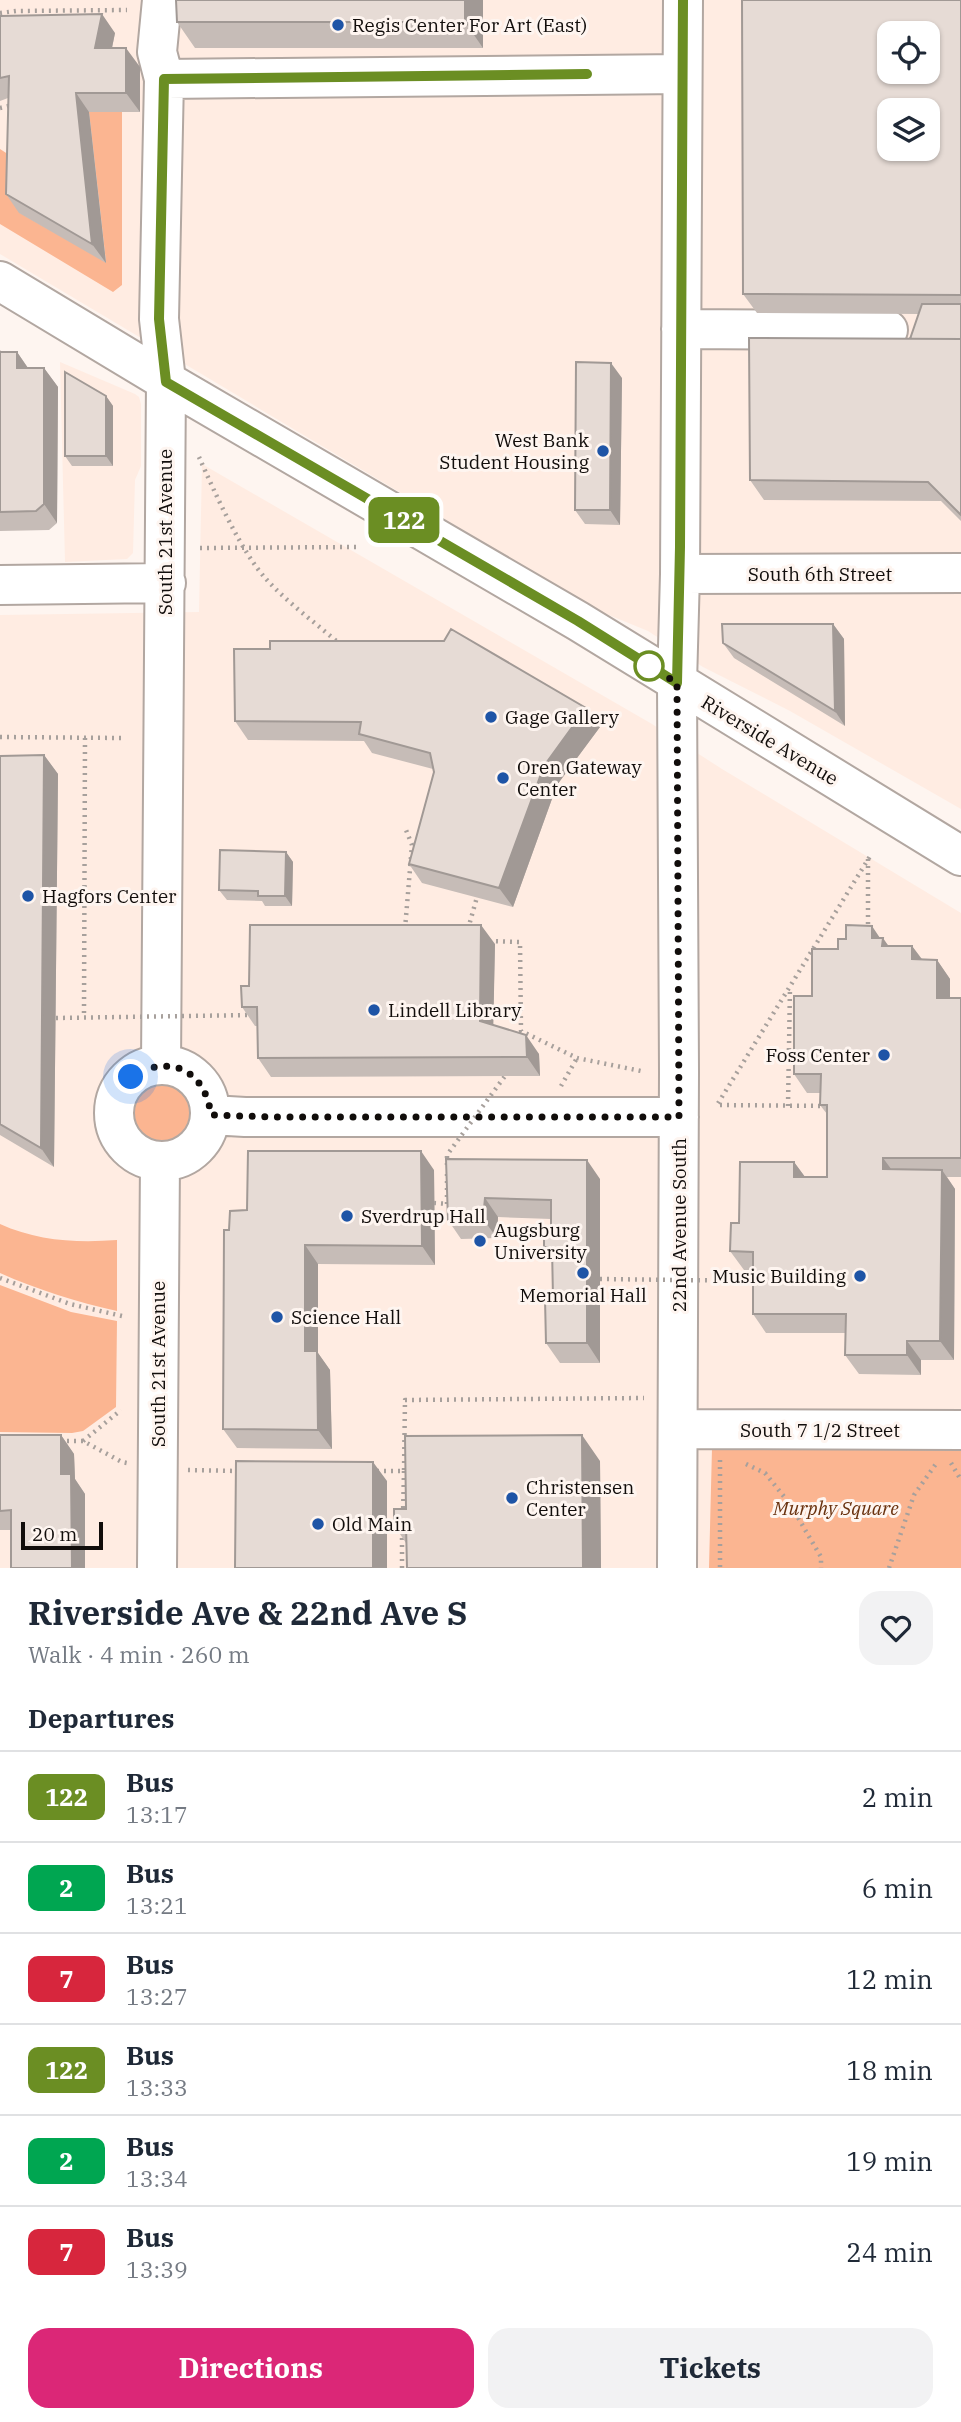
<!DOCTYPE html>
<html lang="en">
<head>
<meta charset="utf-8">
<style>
	body { margin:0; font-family:"IBM Plex Serif",serif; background:#f2f2f3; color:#1f2937; height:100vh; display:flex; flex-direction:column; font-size:26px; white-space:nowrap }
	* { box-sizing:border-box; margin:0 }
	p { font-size:23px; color:#747a83 }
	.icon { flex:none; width:38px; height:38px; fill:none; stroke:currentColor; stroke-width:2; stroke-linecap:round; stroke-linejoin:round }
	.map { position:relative; height:1568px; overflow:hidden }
	.sheet { display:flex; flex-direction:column; background:#fff; flex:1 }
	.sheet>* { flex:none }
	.badge { padding:0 14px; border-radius:10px; font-size:24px; line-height:46px }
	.controls { position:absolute; left:877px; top:21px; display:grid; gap:14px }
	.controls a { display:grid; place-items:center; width:63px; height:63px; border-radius:14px; background:#fff; box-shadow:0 2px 5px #0004; font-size:35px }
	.scale { position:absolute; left:21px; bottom:18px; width:82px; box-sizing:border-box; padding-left:7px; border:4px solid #110d0b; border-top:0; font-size:19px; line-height:24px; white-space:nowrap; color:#110d0b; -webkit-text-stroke:5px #fef5f0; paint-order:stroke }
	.you { position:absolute; width:35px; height:35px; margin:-18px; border:5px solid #fff; border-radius:50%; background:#1a73e8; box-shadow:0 0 0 10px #1a73e833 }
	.map>.badge { position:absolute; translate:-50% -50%; box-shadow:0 0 0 4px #fff }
	h2 { padding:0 28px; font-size:26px; line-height:63px }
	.round { display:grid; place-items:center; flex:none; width:74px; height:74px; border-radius:21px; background:#f2f2f3 }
	.overview { display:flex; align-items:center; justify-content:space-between; height:119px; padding:0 28px }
	h1 { font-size:33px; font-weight:700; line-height:52px }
	.action { display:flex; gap:14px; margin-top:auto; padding:14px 28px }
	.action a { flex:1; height:80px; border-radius:21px; background:#db2777; color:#fff; font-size:28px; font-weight:700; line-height:80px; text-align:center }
	.action a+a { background:#f2f2f3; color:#1f2937 }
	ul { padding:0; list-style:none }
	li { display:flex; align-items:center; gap:21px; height:91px; padding:0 28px; border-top:2px solid #e0e1e3 }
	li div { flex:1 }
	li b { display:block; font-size:26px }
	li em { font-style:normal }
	li .badge { min-width:77px; font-weight:700; text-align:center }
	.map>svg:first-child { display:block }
	.built { fill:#ffece2; fill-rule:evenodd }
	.green { fill:#fbb591 }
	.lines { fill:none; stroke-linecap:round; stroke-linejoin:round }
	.minor-casing { stroke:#b2a7a1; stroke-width:42 }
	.path { stroke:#a7a09c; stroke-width:4.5; stroke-dasharray:2 5; stroke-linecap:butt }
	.minor { stroke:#fff; stroke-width:38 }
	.path-bridge { stroke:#a7a09c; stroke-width:4.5; stroke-dasharray:2 5; stroke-linecap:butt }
	.wall { fill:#c6bcb7 }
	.shaded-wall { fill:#a19995 }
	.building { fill:#e6dbd5; stroke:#a19995; stroke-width:2; fill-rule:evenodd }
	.line-casing { stroke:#fff; stroke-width:16 }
	.line { stroke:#6b8e23; stroke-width:10 }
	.walk { stroke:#110d0b; stroke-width:7; stroke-dasharray:0 12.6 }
	.poi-dot { fill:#1e54a6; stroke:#fef5f0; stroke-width:2.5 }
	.stop-dot { fill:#fff; stroke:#6b8e23; stroke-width:3.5 }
	.labels { text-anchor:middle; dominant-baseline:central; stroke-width:6; stroke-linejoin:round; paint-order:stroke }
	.poi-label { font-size:19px; fill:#110d0b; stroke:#fef5f0; text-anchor:start }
	.street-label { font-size:19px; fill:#110d0b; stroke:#fef5f0 }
	.park-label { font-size:19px; font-style:italic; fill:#69310e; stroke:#fef5f0 }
</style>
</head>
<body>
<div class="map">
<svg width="961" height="1568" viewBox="0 0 961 1568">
	<rect width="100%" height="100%" fill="#fef5f0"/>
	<path class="built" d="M 0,0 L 961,0 L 961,809 L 790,711 L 703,667 L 648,631 L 599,611 L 0,254 ZM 889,33 L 928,33 L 928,72 L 889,72 ZM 889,110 L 928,110 L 928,149 L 889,149 Z
		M 60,362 L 135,394 L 139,397 L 141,404 L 141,466 L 135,480 L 133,553 L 127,559 L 65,562 Z
		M 202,464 L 652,724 L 722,769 L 961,913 L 961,1568 L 0,1568 L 0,615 L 199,612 Z"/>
	<path class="green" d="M 89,112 L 122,112 L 122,285 L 113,292 L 0,224 L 0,149 L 20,162 L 20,213 L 106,262 Z
		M132 1113a30 30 0 1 1 60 0a30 30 0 1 1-60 0Z
		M 0,1224 C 37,1241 77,1243 117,1240 L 117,1311 C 77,1302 38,1290 0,1273 Z
		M 0,1285 L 71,1312 L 117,1321 L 116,1407 L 83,1431 L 72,1433 L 0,1432 Z
		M 712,1448 L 961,1448 L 961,1568 L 709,1568 Z"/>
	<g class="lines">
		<g class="minor-casing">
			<path id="minor" d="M 164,79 L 682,74
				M 0,281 L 166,381 L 578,621 L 961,856
				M 681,329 L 888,330
				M 680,574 L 961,573
				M 0,585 L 166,583
				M 161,1065 L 166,381 L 159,319 L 164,79 L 157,52 L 162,0
				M114 1113a48 48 0 1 1 96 0a48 48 0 1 1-96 0Z
				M 211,1115 L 245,1117 L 679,1117
				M 679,1429 L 961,1430
				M 157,1568 L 160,1161
				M 677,1568 L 679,1072 L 677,683 L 680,574 L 683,0"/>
		</g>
		<path class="path" d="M 0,13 L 16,11 L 127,10
			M 0,108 L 13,105
			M 199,457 C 215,493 241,552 267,580 C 289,604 317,624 341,645
			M 200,548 L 358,547
			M 0,737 L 121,738
			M 405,929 L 412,845 L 406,830
			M 868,931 L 868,859
			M 489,941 L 520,942 L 521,1031 L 577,1058 L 641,1071
			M 84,1013 L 85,738
			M 561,1086 L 577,1058
			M 788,1106 L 790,987
			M 827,1106 L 717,1105 L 872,853
			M 434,1203 L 450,1204
			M 0,1278 L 70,1304 L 122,1316
			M 60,1441 L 83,1441 L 122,1462 L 127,1463
			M 83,1441 L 121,1410
			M 720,1460 L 720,1568
			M 951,1463 L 961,1480
			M 746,1464 L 765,1473 L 790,1504 L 821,1557 L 821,1568
			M 188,1470 L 238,1471
			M 377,1471 L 404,1471 L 405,1400 L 644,1398
			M 403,1515 L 404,1471
			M 402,1568 L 402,1534
			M 889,1568 L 914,1495 L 938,1461"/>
		<use href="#minor" class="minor"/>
		<path class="path-bridge" d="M 468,929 L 477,897
			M 56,1018 L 251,1015
			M 447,1165 L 447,1155 L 505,1076
			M 447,1204 L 447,1173
			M 600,1279 L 757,1281"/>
	</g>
	<path class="wall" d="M 483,0 L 483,48 L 195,48 L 177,22 Z
		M 961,0 L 961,521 L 941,501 L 764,500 L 750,480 L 910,339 L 919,314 L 757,313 L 743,294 Z
		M 0,16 L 115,33 L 112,48 L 140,67 L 140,112 L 89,112 L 106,263 L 19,213 L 6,194 L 8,98 L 0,101 Z
		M 0,350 L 2,352 L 17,352 L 28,368 L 44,368 L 58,387 L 57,523 L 49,530 L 0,531 Z
		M 622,378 L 620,525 L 585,524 L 575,510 Z
		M 106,396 L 113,406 L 113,466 L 72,466 L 65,456 Z
		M 833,624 L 844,639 L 845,726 L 734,658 L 723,643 Z
		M 586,708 L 600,727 L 557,785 L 513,907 L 422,883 L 409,864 L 434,772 L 433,769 L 372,753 L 364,741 L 248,740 L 235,721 Z
		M 44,755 L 58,774 L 54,1167 L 0,1135 L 0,756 Z
		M 286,852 L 293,862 L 292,906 L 265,906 L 262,901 L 227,900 L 219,890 Z
		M 880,938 L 889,946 L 912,946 L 922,959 L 937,960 L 950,979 L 950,998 L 961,998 L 961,1177 L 947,1177 L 955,1189 L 954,1360 L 921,1360 L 921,1375 L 859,1374 L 845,1355 L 845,1333 L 766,1333 L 753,1314 L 753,1270 L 744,1270 L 730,1251 L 739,1223 L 794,1162 L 805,1177 L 827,1177 L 827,1114 L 820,1105 L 820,1093 L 807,1093 L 794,1074 L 812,996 L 838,949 L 846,939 Z
		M 495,944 L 493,1025 L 539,1054 L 540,1076 L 271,1077 L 258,1058 L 258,1026 L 255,1026 L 242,1007 L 249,986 Z
		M 446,1159 L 600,1179 L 600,1363 L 560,1363 L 546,1343 L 553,1298 L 552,1258 L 544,1247 L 551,1232 L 551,1219 L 498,1217 L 497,1238 L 461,1239 L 448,1220 Z
		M 434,1170 L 435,1265 L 318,1264 L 318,1353 L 330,1370 L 332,1449 L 237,1448 L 223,1429 L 229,1230 L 247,1210 Z
		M 0,1435 L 61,1435 L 74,1454 L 75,1479 L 85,1494 L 85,1568 L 11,1568 L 11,1530 L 0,1530 Z
		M 600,1461 L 601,1568 L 407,1568 L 406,1543 L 394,1525 Z"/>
	<path class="shaded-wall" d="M 465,0 L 483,0 L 483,48 L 465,22 Z
		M 102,14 L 115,33 L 108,67 L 95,48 Z
		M 126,48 L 140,67 L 140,112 L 126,93 Z
		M 76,93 L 89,112 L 106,263 L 92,244 Z
		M 17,352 L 30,371 L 17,368 Z
		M 611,363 L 622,378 L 620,525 L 610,510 Z
		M 44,368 L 58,387 L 57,523 L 44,504 Z
		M 106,396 L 113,406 L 113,466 L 106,456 Z
		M 833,624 L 844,639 L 845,726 L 835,711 Z
		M 586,708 L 600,727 L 557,785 L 513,907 L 499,888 L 544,766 Z
		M 44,755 L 58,774 L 54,1167 L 41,1148 Z
		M 286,852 L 293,862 L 292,906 L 285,896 Z
		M 481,925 L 495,944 L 493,1040 L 480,1021 Z
		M 872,926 L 882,941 L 883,938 L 896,957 L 872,938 Z
		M 912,946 L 926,965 L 912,959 Z
		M 937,960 L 950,979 L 950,1017 L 937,998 Z
		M 526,1035 L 539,1054 L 540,1076 L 527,1057 Z
		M 421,1151 L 434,1170 L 435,1265 L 422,1246 Z
		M 883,1158 L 897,1177 L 883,1169 Z
		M 587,1160 L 600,1179 L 600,1363 L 587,1343 Z
		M 794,1162 L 808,1181 L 794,1177 Z
		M 942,1170 L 955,1189 L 954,1360 L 940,1341 Z
		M 485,1198 L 498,1217 L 497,1238 L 483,1219 Z
		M 305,1245 L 318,1264 L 318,1353 L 330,1370 L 332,1449 L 318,1430 L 305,1351 Z
		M 907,1341 L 921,1360 L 921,1375 L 907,1355 Z
		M 61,1435 L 74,1454 L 75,1479 L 85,1494 L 85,1568 L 72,1568 L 61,1474 Z
		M 582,1435 L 600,1461 L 601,1568 L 583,1568 Z
		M 373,1462 L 387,1481 L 387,1568 L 373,1568 Z"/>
	<path class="building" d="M 176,0 L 465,0 L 465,22 L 177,22 Z
		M 742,0 L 961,0 L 961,295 L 743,294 ZM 889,33 L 928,33 L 928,72 L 889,72 ZM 889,110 L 928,110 L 928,149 L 889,149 Z
		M 102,14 L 95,48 L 126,48 L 126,93 L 76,93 L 92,244 L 6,194 L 9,76 L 0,78 L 0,16 Z
		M 922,304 L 961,304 L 961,339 L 910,339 Z
		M 749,338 L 961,339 L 961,515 L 928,482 L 750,480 Z
		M 0,352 L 17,352 L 17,368 L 44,368 L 44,504 L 36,511 L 0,512 Z
		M 576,362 L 611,363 L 610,510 L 575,510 Z
		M 65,372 L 106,396 L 106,456 L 65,456 Z
		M 722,624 L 833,624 L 835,711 L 723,643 Z
		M 451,629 L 586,708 L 544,766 L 499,888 L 409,864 L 434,772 L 430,753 L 359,734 L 361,722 L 235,721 L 234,649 L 270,649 L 270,641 L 444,641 Z
		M 44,755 L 41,1148 L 0,1124 L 0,756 Z
		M 220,850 L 286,852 L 285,896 L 258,896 L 258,891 L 219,890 Z
		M 250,925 L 481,925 L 480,1021 L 526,1035 L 527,1057 L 258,1058 L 257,1007 L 242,1007 L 241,986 L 249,986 Z
		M 846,925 L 872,926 L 872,938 L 883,938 L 882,946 L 912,946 L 912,959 L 937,960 L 937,998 L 961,998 L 961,1158 L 883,1158 L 883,1169 L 942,1170 L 940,1341 L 907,1341 L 907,1355 L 845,1355 L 846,1314 L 753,1314 L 753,1252 L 730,1251 L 731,1223 L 739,1223 L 740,1162 L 794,1162 L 794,1177 L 827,1177 L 827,1105 L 820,1105 L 821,1074 L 794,1074 L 794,996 L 812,996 L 812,949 L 838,949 L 838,939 L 846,939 Z
		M 248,1151 L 421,1151 L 422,1246 L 305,1245 L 305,1351 L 317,1351 L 318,1430 L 223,1429 L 224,1230 L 229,1230 L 230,1211 L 247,1210 Z
		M 446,1159 L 587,1160 L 587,1343 L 546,1343 L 545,1299 L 553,1298 L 552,1247 L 544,1247 L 544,1232 L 551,1232 L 551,1200 L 485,1198 L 483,1219 L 448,1220 Z
		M 0,1435 L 61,1435 L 61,1474 L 71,1474 L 72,1568 L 11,1568 L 11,1510 L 0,1511 Z
		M 582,1435 L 583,1568 L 407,1568 L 406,1525 L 394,1525 L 394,1509 L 406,1509 L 405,1436 Z
		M 236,1461 L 373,1462 L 373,1568 L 235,1568 Z"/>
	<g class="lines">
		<g class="line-casing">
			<path id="line" d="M 587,74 L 164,79 L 159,319 L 166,382 L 578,621 L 677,683 L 680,547 L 683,0"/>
		</g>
		<use href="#line" class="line"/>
		<path class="walk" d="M 131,1077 C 170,1053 205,1070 211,1115 L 273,1117 L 679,1117 L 677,683 L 643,662 L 649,666"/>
	</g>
	<g class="poi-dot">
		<circle cx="338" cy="25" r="7"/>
		<circle cx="603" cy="451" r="7"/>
		<circle cx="491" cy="717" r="7"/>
		<circle cx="503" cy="778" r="7"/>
		<circle cx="28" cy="896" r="7"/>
		<circle cx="374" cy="1010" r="7"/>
		<circle cx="884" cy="1055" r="7"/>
		<circle cx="347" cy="1216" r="7"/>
		<circle cx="480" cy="1241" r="7"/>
		<circle cx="583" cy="1273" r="7"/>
		<circle cx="860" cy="1276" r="7"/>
		<circle cx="277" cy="1317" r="7"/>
		<circle cx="512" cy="1498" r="7"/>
		<circle cx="318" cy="1524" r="7"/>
	</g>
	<circle class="stop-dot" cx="649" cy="666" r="14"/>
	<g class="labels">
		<g class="poi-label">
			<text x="352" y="25">Regis Center For Art (East)</text>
			<text x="589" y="440" text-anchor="end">West Bank<tspan x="589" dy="22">Student Housing</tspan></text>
			<text x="505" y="717">Gage Gallery</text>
			<text x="517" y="767">Oren Gateway<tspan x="517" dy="22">Center</tspan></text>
			<text x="42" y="896">Hagfors Center</text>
			<text x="388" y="1010">Lindell Library</text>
			<text x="870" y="1055" text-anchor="end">Foss Center</text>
			<text x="361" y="1216">Sverdrup Hall</text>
			<text x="494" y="1230">Augsburg<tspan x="494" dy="22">University</tspan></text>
			<text x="846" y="1276" text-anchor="end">Music Building</text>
			<text x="583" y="1295" text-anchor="middle">Memorial Hall</text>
			<text x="291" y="1317">Science Hall</text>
			<text x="526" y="1487">Christensen<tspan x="526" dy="22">Center</tspan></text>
			<text x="332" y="1524">Old Main</text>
		</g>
		<g class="street-label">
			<text transform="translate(165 532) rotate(-90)">South 21st Avenue</text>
			<text x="820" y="574">South 6th Street</text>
			<text transform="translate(770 740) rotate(31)">Riverside Avenue</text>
			<text transform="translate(679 1225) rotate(-90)">22nd Avenue South</text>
			<text transform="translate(158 1364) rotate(-90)">South 21st Avenue</text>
			<text x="820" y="1430">South 7 1/2 Street</text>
		</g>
		<g class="park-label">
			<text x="836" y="1508">Murphy Square</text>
		</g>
	</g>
</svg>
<div class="controls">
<a><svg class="icon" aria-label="locate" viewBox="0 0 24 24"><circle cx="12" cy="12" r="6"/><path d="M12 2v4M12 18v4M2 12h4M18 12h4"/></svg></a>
<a><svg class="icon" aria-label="layers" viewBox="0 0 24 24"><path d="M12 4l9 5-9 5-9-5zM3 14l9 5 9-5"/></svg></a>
</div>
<div class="scale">20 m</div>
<div class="you" style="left:131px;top:1077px"></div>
<b class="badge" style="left:404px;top:520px;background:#6b8e23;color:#fff">122</b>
</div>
<section class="sheet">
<div class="overview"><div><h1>Riverside Ave &amp; 22nd Ave S</h1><p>Walk · 4 min · 260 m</p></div><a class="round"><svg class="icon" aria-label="heart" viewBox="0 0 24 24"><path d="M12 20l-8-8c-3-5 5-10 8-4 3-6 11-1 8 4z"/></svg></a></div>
<h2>Departures</h2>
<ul>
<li><span class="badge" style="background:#6b8e23;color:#fff">122</span><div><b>Bus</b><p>13:17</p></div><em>2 min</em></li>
<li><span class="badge" style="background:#00a651;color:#fff">2</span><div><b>Bus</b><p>13:21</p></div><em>6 min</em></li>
<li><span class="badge" style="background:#d7263d;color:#fff">7</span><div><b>Bus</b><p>13:27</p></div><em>12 min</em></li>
<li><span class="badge" style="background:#6b8e23;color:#fff">122</span><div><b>Bus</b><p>13:33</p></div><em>18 min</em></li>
<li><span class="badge" style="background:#00a651;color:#fff">2</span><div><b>Bus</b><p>13:34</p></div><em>19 min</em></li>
<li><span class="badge" style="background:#d7263d;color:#fff">7</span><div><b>Bus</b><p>13:39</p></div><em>24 min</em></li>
</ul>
<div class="action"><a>Directions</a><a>Tickets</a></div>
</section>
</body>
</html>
